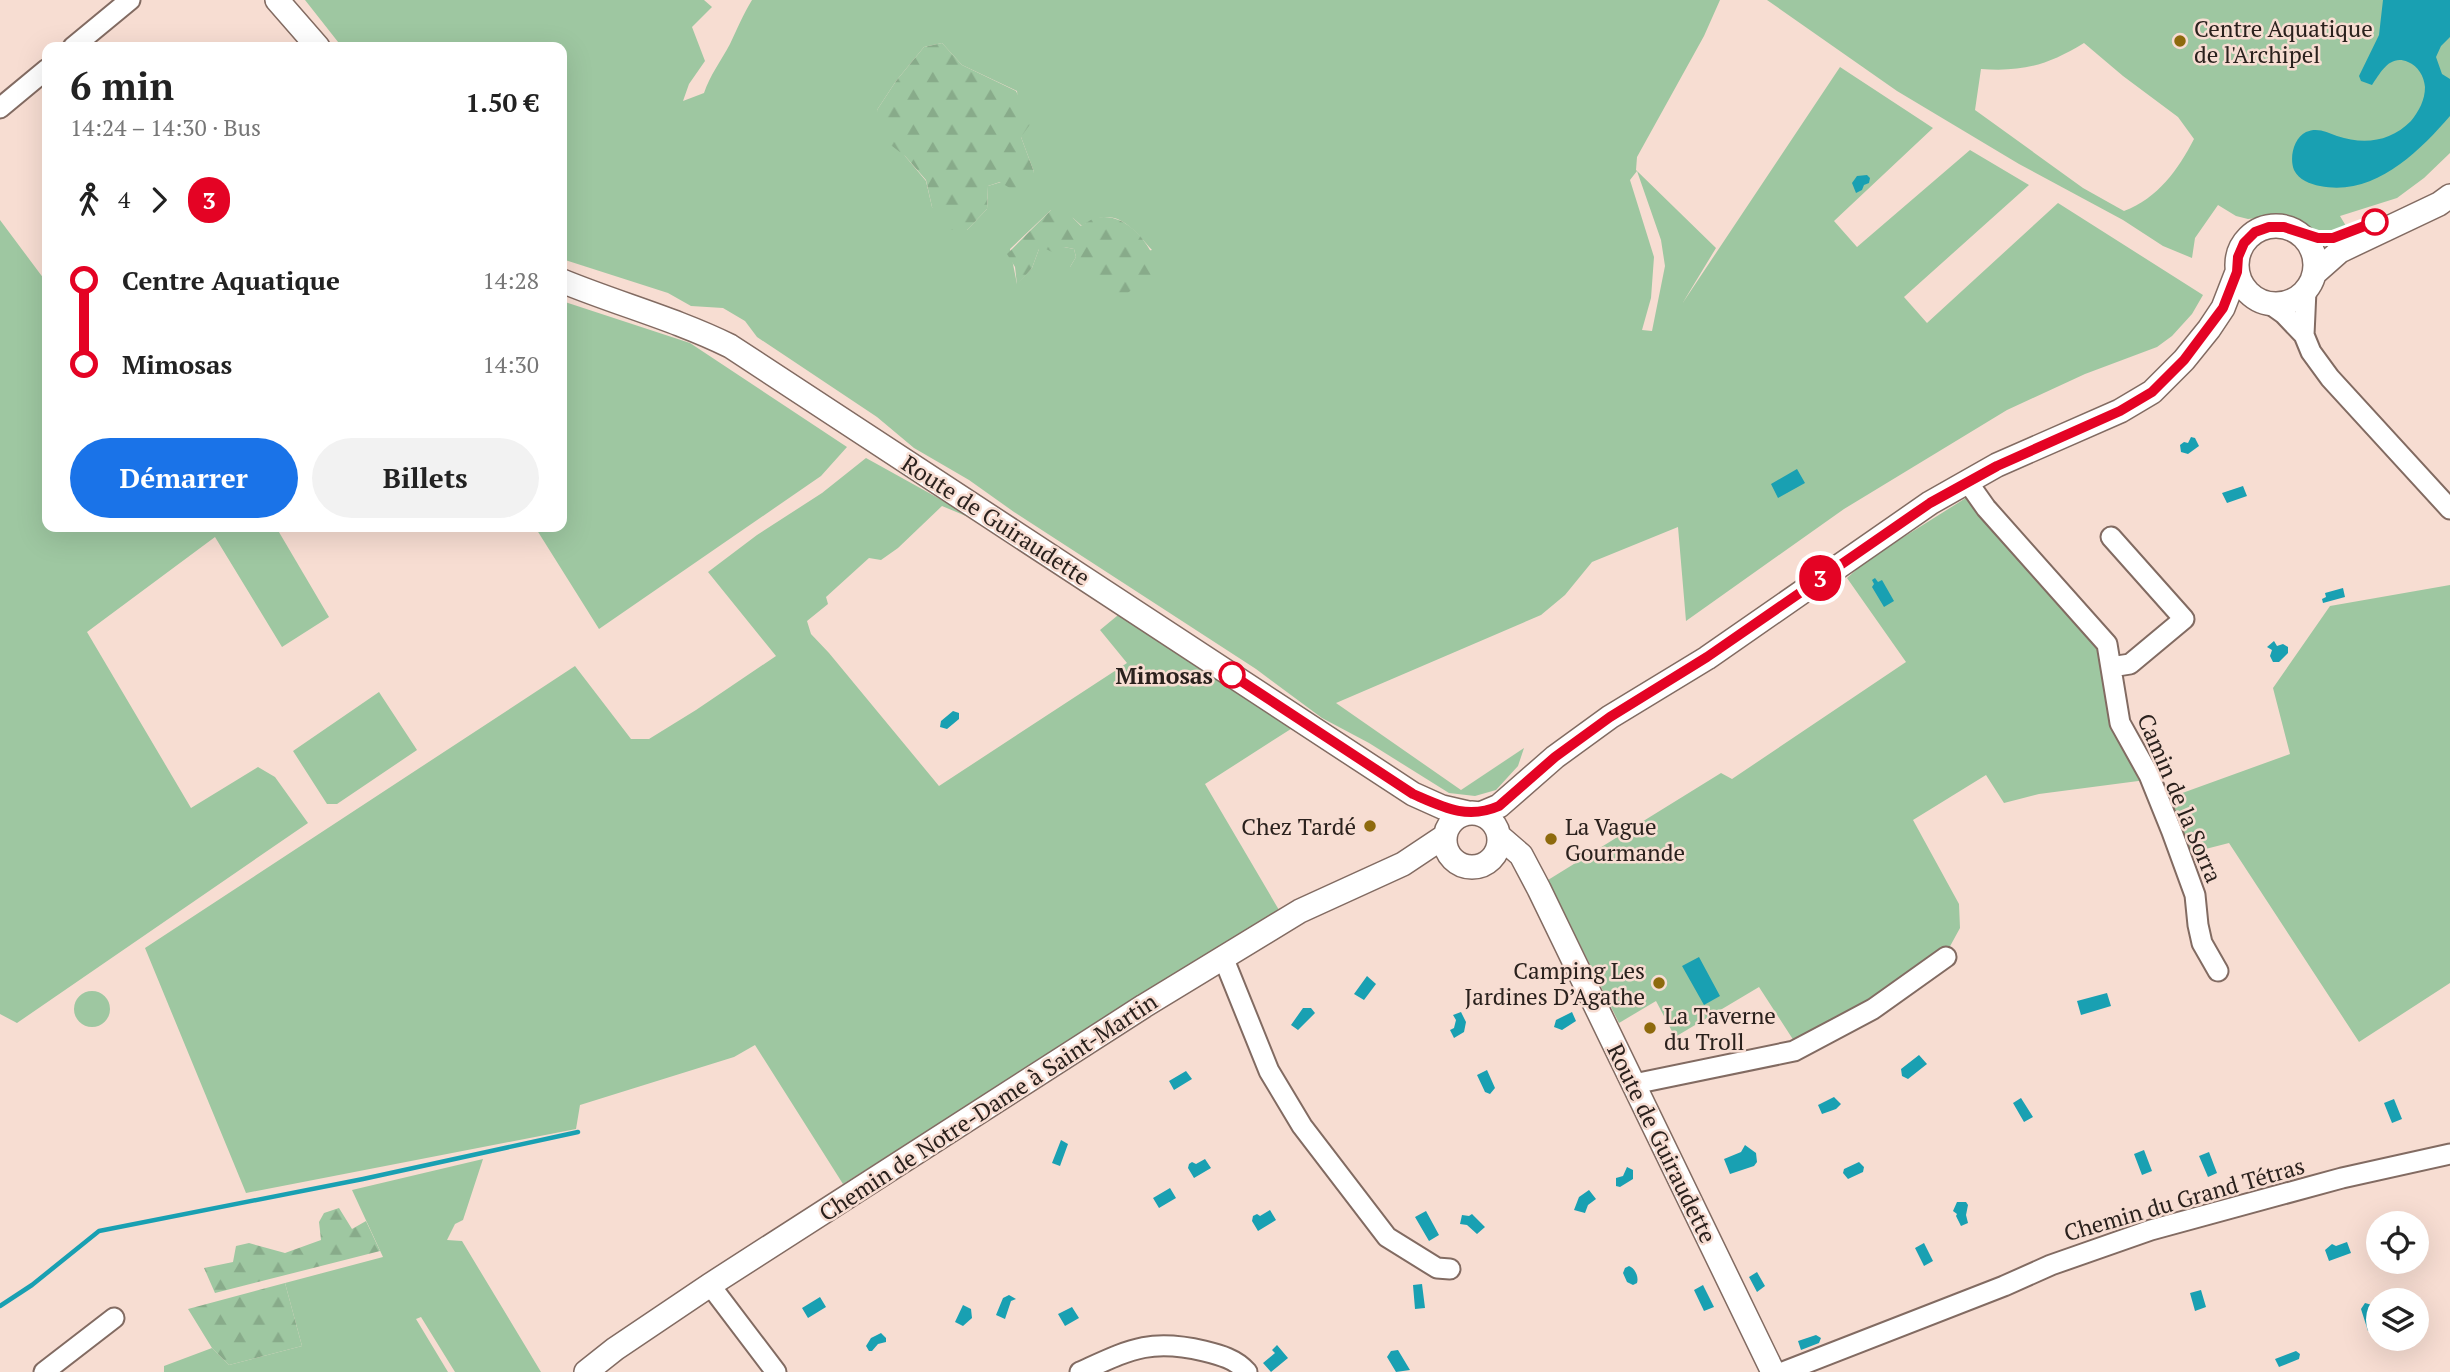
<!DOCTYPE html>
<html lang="fr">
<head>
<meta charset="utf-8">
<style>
	body { margin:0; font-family:"PT Serif",serif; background:#f2f2f2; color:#222; height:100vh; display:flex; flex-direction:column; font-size:26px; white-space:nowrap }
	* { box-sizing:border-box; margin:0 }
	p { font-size:23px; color:#767676 }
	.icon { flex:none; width:38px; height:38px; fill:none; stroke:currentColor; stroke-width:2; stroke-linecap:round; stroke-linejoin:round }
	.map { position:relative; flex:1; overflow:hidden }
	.drawer { position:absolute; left:42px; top:42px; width:525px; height:490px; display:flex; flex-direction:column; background:#fff; border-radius:14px; box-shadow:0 7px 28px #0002 }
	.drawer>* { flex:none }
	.badge { padding:0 14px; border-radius:23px; font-size:24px; line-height:46px }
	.fabs { position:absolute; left:2366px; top:1211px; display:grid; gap:14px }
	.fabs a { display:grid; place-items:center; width:63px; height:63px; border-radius:50%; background:#fff; box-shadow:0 7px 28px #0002; font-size:35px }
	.map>.badge { position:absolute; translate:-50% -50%; box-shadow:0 0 0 4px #fff }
	.legs { display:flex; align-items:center; gap:10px; height:77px; padding:0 28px; font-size:23px }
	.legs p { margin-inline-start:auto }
	.summary { display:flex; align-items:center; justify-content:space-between; height:119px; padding:0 28px }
	h1 { font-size:38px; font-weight:600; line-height:52px }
	.action { display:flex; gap:14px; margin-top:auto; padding:14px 28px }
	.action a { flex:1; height:80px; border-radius:42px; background:#1a73e8; color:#fff; font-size:28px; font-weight:600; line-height:80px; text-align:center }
	.action a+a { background:#f2f2f2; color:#222 }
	ul { padding:0 28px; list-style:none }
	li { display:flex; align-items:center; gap:24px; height:84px; font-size:26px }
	li i { display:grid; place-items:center; width:10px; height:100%; margin:0 9px; background:currentColor }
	li i::after { content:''; width:18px; height:18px; margin:-9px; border:5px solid; border-radius:50%; background:#fff }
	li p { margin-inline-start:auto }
	li:first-child i { background:linear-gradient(#0000 50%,currentColor 0) }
	li:last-child i { background:linear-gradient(currentColor 50%,#0000 0) }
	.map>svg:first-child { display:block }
	.green { fill:#9ec7a1; fill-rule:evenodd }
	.forest { fill:url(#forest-firs) }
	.water { fill:#19a0b2 }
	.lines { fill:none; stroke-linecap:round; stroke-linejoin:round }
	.stream { stroke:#19a0b2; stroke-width:4.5 }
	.minor-casing { stroke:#826b62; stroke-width:23 }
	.tertiary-casing { stroke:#826b62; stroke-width:26 }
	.minor { stroke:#fff; stroke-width:19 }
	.tertiary { stroke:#fff; stroke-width:23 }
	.line-1-casing { stroke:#fff; stroke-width:16 }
	.line-1 { stroke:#e40324; stroke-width:10 }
	.poi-dot { fill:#8e6a0d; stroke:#f7ddd2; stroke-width:2.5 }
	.stop-1-dot { fill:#fff; stroke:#e40324; stroke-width:3.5 }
	.labels { text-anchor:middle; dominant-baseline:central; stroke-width:5; stroke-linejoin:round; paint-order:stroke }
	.poi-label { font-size:23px; fill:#2a211d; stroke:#f7ddd2; text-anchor:start }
	.street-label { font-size:23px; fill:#2a211d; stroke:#f7ddd2 }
	.stop-label { font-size:23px; font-weight:bold; fill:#2a211d; stroke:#f7ddd2; text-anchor:end }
</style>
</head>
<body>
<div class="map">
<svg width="2450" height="1372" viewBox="0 0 2450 1372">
	<defs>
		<pattern id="forest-firs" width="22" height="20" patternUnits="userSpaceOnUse" patternTransform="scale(1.75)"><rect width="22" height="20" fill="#9ec7a1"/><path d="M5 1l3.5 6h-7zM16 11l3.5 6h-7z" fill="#88ab8a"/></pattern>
	</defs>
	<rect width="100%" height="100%" fill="#f7ddd2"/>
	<path class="green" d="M 305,0 L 704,0 L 712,7 L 692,27 L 705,61 L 689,84 L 683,101 L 704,93 C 710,75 721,61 730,44 C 737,29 743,15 752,0 L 1720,0 L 1704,36 L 1637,157 L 1636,170 L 1716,248 L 1682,304 L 1840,67 L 1933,128 L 1834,221 L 1857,247 L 1970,150 L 2029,185 L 1904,297 L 1927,323 L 2058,203 L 2203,295 L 2192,314 L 2172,336 L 2157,347 L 2085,374 L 2007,410 L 1844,509 L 1686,621 L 1678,527 L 1592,562 L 1565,595 L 1541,615 L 1336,703 L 1461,790 L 1524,748 L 1518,766 L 1496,790 L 1475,796 L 1449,793 L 1369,743 L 1322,718 L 1256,669 L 1014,512 L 969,480 L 914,448 L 877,417 L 757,337 L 745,321 L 723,308 L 691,306 L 668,293 L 562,259 L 562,47 L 342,47 ZM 942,43 L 962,65 L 1017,91 L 1021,137 L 1034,172 L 988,186 L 987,209 L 967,230 L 932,207 L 926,181 L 905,156 L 877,110 L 896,81 L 924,47 ZM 1637,171 L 1661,240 L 1665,266 L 1652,331 L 1642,330 L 1651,298 L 1654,257 L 1630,180 ZM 1051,210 L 1073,218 L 1082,226 C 1114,204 1131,226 1152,250 L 1070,267 L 1076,257 L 1074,249 L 1064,247 L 1039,249 L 1032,268 L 1017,284 L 1010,249 Z
		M 1767,0 L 2450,0 L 2450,153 L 2424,178 L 2397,198 L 2340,216 L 2346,226 L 2333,232 L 2310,229 L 2293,219 L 2276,216 L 2248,219 L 2236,216 L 2218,205 L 2195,238 L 2192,258 L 2163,246 L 2123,220 L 2019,164 L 1897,91 ZM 2084,43 L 2123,76 L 2178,117 L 2194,139 C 2178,170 2158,198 2124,211 L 2083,188 L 1975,110 L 1981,69 C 2023,72 2048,65 2084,43 Z
		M 0,220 L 47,283 L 47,527 L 276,527 L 329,617 L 282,647 L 215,537 L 87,632 L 191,808 L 258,767 L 275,777 L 308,823 L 17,1023 L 0,1014 Z
		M 562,301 L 690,343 L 847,447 L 821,476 L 599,629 L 535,527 L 562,527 Z
		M 866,458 L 985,524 L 942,506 L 898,548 L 881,560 L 869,558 L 826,597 L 828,604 L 807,621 L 811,634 L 829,653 L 939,786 L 1127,663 L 1100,630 L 1123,611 L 1294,727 L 1205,784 L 1279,910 L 843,1184 L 755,1045 L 734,1057 L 580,1105 L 576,1129 L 246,1193 L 145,948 L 575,666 L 631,739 L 649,739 L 696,710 L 776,656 L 708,572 L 757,535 L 822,493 Z
		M 1969,496 L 2103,645 L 2146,780 L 2039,794 L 2004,803 L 1986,775 L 1913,820 L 1959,904 L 1960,928 L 1948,950 L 1887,993 L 1794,1041 L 1759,987 L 1675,1037 L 1656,1001 L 1619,1023 L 1548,880 L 1721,773 L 1732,779 L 1906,662 L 1847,578 L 1867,560 Z
		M 2450,585 L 2450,983 L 2359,1042 L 2229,843 L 2186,854 L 2163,800 L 2290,754 L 2273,688 L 2330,606 Z
		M 379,692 L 417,750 L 337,804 L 327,804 L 293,751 Z
		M74 1009a18 18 0 1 1 36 0a18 18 0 1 1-36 0Z
		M 483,1159 L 463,1220 L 455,1224 L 447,1240 L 462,1241 L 541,1372 L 455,1372 L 421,1317 L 416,1319 L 448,1372 L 164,1372 L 164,1366 L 212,1348 L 229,1365 L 302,1346 L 285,1283 L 383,1257 L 352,1190 Z"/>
	<path class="forest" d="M 942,43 L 962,65 L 1016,91 L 1031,123 L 1021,137 L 1034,172 L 1013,190 L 1000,182 L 988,186 L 987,209 L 967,230 L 946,230 L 932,207 L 926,180 L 905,156 L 883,139 L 877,110 L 896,81 L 924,47 Z
		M 1067,205 L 1073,218 L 1081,226 C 1085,224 1091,219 1095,218 C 1127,211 1150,244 1159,269 L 1121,298 L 1098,292 L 1091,277 L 1082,279 L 1070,267 L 1076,257 L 1074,249 L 1064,247 L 1054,253 L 1046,249 L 1039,249 L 1032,268 L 1017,285 L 1015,267 L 1007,254 L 1051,210 Z
		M 339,1208 L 352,1229 L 366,1221 L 380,1251 L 215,1293 L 204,1268 L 233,1262 L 236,1246 L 249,1243 L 285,1253 L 321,1240 L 319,1222 L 324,1213 Z
		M 285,1283 L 302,1346 L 229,1365 L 212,1348 L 188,1309 Z"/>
	<path class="water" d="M 2383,0 L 2450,0 L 2450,37 L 2441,46 L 2436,57 L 2442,74 L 2450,79 L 2450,116 C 2418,153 2373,197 2320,186 C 2310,184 2299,180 2294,170 C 2289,157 2294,138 2306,132 C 2317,127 2327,132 2337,136 C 2364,145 2390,142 2411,121 C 2419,111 2425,100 2425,87 C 2424,76 2418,66 2408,62 C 2390,54 2381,72 2372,85 L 2361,81 L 2359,76 L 2379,35 Z
		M 1867,175 L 1870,178 L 1869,183 L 1864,185 L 1862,190 L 1856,193 L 1852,183 L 1857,176 Z
		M 2191,437 L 2195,438 L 2199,446 L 2188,454 L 2181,452 L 2180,445 L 2184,442 L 2188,443 Z
		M 1797,469 L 1805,483 L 1778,498 L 1771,484 Z
		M 2243,486 L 2247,496 L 2227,503 L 2222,493 Z
		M 1875,578 L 1878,582 L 1882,580 L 1894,601 L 1884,607 L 1872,587 L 1874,584 L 1872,580 Z
		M 2343,588 L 2345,597 L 2323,603 L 2322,599 L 2326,597 L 2325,593 Z
		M 2274,641 L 2277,646 L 2283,644 L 2288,647 L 2288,653 L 2279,662 L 2273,662 L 2270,656 L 2272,650 L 2267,647 Z
		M 953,711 L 959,713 L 959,719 L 947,729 L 940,727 L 941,721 Z
		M 1699,957 L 1720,996 L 1704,1005 L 1682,966 Z
		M 1367,976 L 1376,984 L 1364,1000 L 1354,994 Z
		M 2107,993 L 2111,1006 L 2081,1015 L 2077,1001 Z
		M 1303,1008 L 1311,1008 L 1315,1013 L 1298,1030 L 1291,1025 Z
		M 1461,1012 L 1466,1022 L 1464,1032 L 1454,1038 L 1450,1030 L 1454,1028 L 1456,1020 L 1453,1015 Z
		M 1572,1012 L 1576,1021 L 1562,1030 L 1554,1027 L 1556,1020 Z
		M 1919,1055 L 1927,1064 L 1908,1079 L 1902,1076 L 1901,1069 Z
		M 1487,1070 L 1495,1088 L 1490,1094 L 1485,1092 L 1477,1075 Z
		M 1186,1071 L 1192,1079 L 1174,1090 L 1169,1081 Z
		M 1834,1097 L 1841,1104 L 1836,1109 L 1822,1114 L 1818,1105 Z
		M 2021,1098 L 2033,1117 L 2024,1122 L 2013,1103 Z
		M 2394,1099 L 2402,1119 L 2392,1123 L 2384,1103 Z
		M 1061,1140 L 1068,1144 L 1060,1166 L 1052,1163 Z
		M 1745,1145 L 1756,1153 L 1757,1162 L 1754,1166 L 1730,1174 L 1724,1159 L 1741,1152 Z
		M 2144,1150 L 2152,1171 L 2142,1175 L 2134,1154 Z
		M 2209,1152 L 2217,1173 L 2208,1177 L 2199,1156 Z
		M 1205,1159 L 1211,1168 L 1194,1178 L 1188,1168 L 1189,1164 L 1192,1162 L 1196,1164 Z
		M 1859,1162 L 1864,1167 L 1863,1172 L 1848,1179 L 1843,1173 L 1844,1169 Z
		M 1627,1167 L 1633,1170 L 1633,1179 L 1620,1187 L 1616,1186 L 1616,1178 L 1623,1176 Z
		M 1170,1188 L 1176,1198 L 1159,1208 L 1153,1198 Z
		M 1589,1190 L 1596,1199 L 1588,1205 L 1585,1213 L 1574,1210 L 1579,1197 Z
		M 1957,1202 L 1966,1202 L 1968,1205 L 1966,1215 L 1968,1223 L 1961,1226 L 1956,1216 L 1957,1214 L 1953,1211 Z
		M 1270,1210 L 1276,1220 L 1258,1231 L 1252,1221 L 1253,1216 L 1257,1214 L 1260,1216 Z
		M 1426,1211 L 1439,1235 L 1429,1241 L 1415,1217 Z
		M 1472,1214 L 1485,1227 L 1477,1234 L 1467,1225 L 1460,1224 L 1462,1215 L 1469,1216 Z
		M 2347,1242 L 2351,1253 L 2329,1261 L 2325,1250 L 2332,1244 L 2336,1246 Z
		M 1924,1243 L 1933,1261 L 1924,1266 L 1915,1248 Z
		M 1629,1266 C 1635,1268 1639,1277 1637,1283 L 1633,1285 L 1627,1282 L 1623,1273 L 1625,1268 Z
		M 1757,1272 L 1765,1286 L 1757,1292 L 1749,1277 Z
		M 1422,1284 L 1425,1308 L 1415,1309 L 1413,1285 Z
		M 1703,1285 L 1714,1307 L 1704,1311 L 1694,1290 Z
		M 2201,1290 L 2206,1307 L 2195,1311 L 2190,1293 Z
		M 1009,1295 L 1016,1299 L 1011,1301 L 1005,1319 L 996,1315 L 1003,1298 Z
		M 820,1297 L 826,1307 L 808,1318 L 802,1308 Z
		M 2365,1303 L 2372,1305 L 2378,1328 L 2368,1331 L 2361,1309 Z
		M 963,1305 L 971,1309 L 972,1318 L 963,1326 L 955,1322 Z
		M 1072,1307 L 1079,1318 L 1065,1326 L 1058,1314 Z
		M 881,1333 L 886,1338 L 886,1342 L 878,1344 L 872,1351 L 869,1351 L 866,1346 L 871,1338 Z
		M 1816,1335 L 1821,1338 L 1819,1343 L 1801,1350 L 1798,1341 Z
		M 1277,1345 L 1288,1358 L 1271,1372 L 1263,1363 L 1275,1353 L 1272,1350 Z
		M 1398,1350 L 1410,1370 L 1396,1372 L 1387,1357 L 1391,1351 Z
		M 2296,1351 L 2300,1354 L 2299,1359 L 2279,1367 L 2275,1359 Z"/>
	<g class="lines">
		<path class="stream" d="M 0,1306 L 32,1285 L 99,1231 L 363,1179 L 578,1132"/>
		<g class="minor-casing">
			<path id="minor" d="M 73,47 L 130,0
				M 0,108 L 47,69
				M 2270,304 L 2284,314 L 2304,335 L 2311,352 L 2330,378 L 2450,509
				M 2304,335 L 2306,290
				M 1967,481 L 1986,508 L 2107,644 L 2120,723 L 2149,775 L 2172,832 L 2195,895 L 2198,925 L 2202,943 L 2218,971
				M 2111,537 L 2184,619 L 2130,664 L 2111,667
				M 1223,957 L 1269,1071 L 1302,1126 L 1387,1237 L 1437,1268 L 1450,1269
				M 1634,1084 L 1794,1051 L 1873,1009 L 1946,957
				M 710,1285 L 776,1372
				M 44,1372 L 114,1318
				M 1080,1372 C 1129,1350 1149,1338 1204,1351 C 1220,1355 1236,1359 1247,1372
				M 1783,1372 L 2004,1286 L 2051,1265 L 2151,1230 L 2342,1178 L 2450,1154"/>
		</g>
		<g class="tertiary-casing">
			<path id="tertiary" d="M 277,0 L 318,47
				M2237 265a39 39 0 1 1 78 0a39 39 0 1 1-78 0Z
				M 2314,274 L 2340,251 L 2439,204 L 2450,196
				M 562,281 C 618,304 675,319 730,346 L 1413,794 L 1442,807 L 1468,813
				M1445 840a27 27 0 1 1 54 0a27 27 0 1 1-54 0Z
				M 1480,814 L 1499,806 L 1555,757 L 1610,717 L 1707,658 L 1930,503 L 1997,465 L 2120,411 L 2152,392 L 2184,360 L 2209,329 L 2223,308 L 2237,272
				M 1499,836 L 1521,855 L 1539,889 L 1773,1372
				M 586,1372 L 615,1349 L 710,1285 L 1144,1006 L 1300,911 L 1403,864 L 1445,836"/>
		</g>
		<use href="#minor" class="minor"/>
		<use href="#tertiary" class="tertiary"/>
	</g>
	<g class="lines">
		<g class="line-1-casing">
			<path id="line-1" d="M 1232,675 L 1413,794 C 1443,807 1467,820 1499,806 L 1555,757 L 1610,717 L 1707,657 L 1930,503 L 1997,466 L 2120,411 L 2152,392 L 2184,360 L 2223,308 L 2237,272 L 2238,257 L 2244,243 L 2255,232 L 2269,227 L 2284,227 L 2318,238 L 2333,238 L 2375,222"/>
		</g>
		<use href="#line-1" class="line-1"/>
	</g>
	<g class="poi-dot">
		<circle cx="2180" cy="41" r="7"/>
		<circle cx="1370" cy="826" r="7"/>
		<circle cx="1551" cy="839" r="7"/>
		<circle cx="1659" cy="983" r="7"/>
		<circle cx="1650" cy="1028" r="7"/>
	</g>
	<g class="stop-1-dot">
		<circle cx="2375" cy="222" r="12"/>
		<circle cx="1232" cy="675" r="12"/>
	</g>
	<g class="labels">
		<g class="poi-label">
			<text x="2194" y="28">Centre Aquatique<tspan x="2194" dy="26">de l'Archipel</tspan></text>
			<text x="1356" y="826" text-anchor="end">Chez Tardé</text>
			<text x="1565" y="826">La Vague<tspan x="1565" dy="26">Gourmande</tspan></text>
			<text x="1645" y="970" text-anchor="end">Camping Les<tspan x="1645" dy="26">Jardines D’Agathe</tspan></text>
			<text x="1664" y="1015">La Taverne<tspan x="1664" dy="26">du Troll</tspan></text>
		</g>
		<g class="street-label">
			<text transform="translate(996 520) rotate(33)">Route de Guiraudette</text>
			<text transform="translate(2180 798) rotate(67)">Camin de la Sorra</text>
			<text transform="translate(988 1107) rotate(-33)">Chemin de Notre-Dame à Saint-Martin</text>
			<text transform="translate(1662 1143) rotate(64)">Route de Guiraudette</text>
			<text transform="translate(2184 1199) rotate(-16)">Chemin du Grand Tétras</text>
		</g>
		<g class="stop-label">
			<text x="1213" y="675">Mimosas</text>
		</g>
	</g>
</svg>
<div class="fabs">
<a><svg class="icon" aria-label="locate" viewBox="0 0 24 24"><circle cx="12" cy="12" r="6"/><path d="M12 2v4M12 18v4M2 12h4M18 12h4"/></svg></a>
<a><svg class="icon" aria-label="layers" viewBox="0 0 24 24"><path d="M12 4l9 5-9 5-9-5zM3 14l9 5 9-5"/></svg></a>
</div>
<b class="badge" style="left:1820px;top:578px;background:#e40324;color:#fff">3</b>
<section class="drawer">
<div class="summary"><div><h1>6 min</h1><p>14:24 – 14:30 · Bus</p></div><b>1.50 €</b></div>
<div class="legs"><svg class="icon" aria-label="walk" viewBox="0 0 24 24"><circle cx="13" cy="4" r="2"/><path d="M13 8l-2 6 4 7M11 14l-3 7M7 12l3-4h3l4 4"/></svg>4<svg class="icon" aria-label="forward" viewBox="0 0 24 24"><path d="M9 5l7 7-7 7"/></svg><b class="badge" style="background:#e40324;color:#fff">3</b></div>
<ul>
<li><i style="color:#e40324"></i><b>Centre Aquatique</b><p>14:28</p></li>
<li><i style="color:#e40324"></i><b>Mimosas</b><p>14:30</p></li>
</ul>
<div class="action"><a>Démarrer</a><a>Billets</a></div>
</section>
</div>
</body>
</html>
